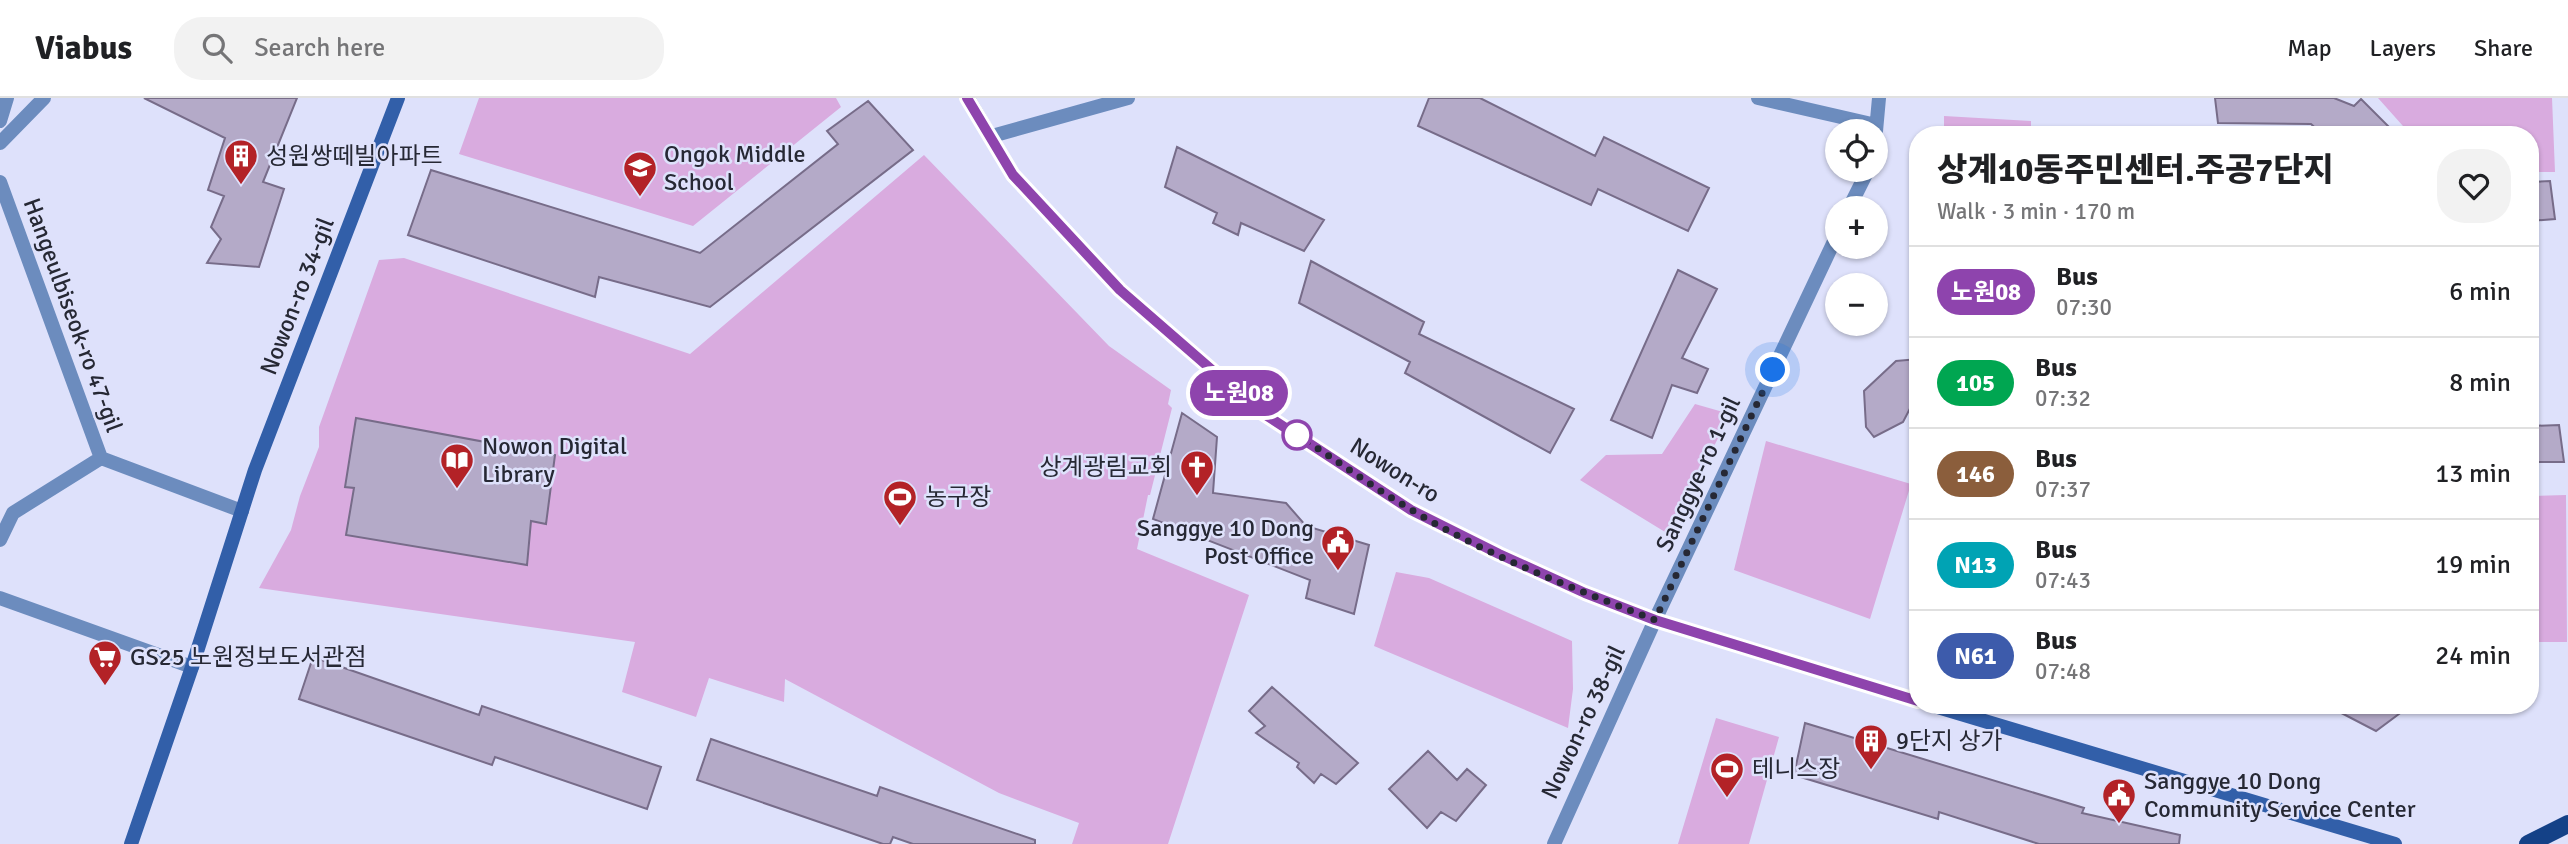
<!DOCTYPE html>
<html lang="en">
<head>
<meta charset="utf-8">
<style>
	body { margin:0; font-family:Signika,"Noto Sans KR",sans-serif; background:#f2f2f2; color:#202124; height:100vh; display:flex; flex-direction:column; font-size:26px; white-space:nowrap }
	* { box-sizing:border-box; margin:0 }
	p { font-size:23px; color:#757577 }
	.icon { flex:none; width:38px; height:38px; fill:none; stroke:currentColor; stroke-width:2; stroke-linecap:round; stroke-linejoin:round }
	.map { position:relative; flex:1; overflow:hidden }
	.details { position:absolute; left:1909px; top:28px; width:630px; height:588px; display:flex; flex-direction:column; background:#fff; border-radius:28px; box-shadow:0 2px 5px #0004 }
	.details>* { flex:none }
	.badge { padding:0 14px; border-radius:23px; font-size:24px; line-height:46px }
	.buttons { position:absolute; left:1825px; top:21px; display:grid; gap:14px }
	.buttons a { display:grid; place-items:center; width:63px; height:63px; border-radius:50%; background:#fff; box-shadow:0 2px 5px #0004; font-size:35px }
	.you { position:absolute; width:35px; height:35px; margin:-18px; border:5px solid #fff; border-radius:50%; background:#1a73e8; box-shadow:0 0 0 10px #1a73e833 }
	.map>.badge { position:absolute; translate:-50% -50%; box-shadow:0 0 0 4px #fff }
	.round { display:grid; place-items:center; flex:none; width:74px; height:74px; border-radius:28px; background:#f2f2f2 }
	.headline { display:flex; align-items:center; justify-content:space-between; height:119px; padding:0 28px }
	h1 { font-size:33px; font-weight:800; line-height:52px }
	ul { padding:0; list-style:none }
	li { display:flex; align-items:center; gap:21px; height:91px; padding:0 28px; border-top:2px solid #e0e0e0 }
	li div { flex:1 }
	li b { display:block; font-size:26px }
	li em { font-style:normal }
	li .badge { min-width:77px; font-weight:700; text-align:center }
	header { display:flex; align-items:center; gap:42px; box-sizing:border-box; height:98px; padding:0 35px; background:#fff; border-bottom:2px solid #e0e0e0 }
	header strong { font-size:33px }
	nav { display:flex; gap:38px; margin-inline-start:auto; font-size:24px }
	.search { width:490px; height:63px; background:#f2f2f2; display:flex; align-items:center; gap:18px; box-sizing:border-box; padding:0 24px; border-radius:28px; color:#757577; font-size:26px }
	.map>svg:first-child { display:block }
	.green { fill:#d9abdf }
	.building { fill:#b4aac8; stroke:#776c89; stroke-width:2 }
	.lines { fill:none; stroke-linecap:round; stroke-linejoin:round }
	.street { stroke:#6c8cbe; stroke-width:14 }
	.secondary { stroke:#325fa9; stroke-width:14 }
	.primary { stroke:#144187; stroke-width:18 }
	.line-casing { stroke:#fff; stroke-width:16 }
	.line { stroke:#8e44ad; stroke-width:10 }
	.walk { stroke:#262834; stroke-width:7; stroke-dasharray:0 12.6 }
	.stop-dot { fill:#fff; stroke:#8e44ad; stroke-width:3.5 }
	.labels { text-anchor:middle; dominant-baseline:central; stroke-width:5; stroke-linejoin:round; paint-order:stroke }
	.poi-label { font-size:24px; fill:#262834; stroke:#dee1fb; text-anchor:start }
	.street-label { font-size:24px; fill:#262834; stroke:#dee1fb }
</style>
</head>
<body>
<header>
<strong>Viabus</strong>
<div class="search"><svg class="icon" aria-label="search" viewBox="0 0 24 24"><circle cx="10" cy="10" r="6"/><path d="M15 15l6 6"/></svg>Search here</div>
<nav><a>Map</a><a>Layers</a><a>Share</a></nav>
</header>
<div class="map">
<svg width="2568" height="746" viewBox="0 0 2568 746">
	<rect width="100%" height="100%" fill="#dee1fb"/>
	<path class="green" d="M 479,0 L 836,0 L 841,9 L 693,128 L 459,56 Z
		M 2378,0 L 2552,0 L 2555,74 L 2531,74 L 2530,37 L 2411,37 Z
		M 1944,18 L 2031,23 L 2031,37 L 1944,37 Z
		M 924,57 L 1109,248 L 1171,292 L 1168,306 L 1172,310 L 1150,397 L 1148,397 L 1137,451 L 1249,497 L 1168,746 L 1072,746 L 1079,725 L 999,695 L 785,581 L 784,604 L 709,580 L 696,619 L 622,594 L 635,544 L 259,490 L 291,432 L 300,398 L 319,349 L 319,329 L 379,162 L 404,160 L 690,256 Z
		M 1695,306 L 1730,316 L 1670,437 L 1580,382 L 1606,357 L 1662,356 Z
		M 1766,343 L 1911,386 L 1870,521 L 1734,472 Z
		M 2566,397 L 2567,544 L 2531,544 L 2531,398 Z
		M 1396,474 L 1429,480 L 1572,543 L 1573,591 L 1568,630 L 1374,548 Z
		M 1716,620 L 1779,639 L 1749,746 L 1678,746 Z"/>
	<path class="building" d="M 144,0 L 297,0 L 263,84 L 284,91 L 259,169 L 207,165 L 221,141 L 211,129 L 224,98 L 208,92 L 225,40 Z
		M 1429,0 L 1480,0 L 1595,58 L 1604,39 L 1709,90 L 1688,133 L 1598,91 L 1591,107 L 1418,28 Z
		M 2215,0 L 2334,0 L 2354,8 L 2361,1 L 2397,37 L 2323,37 L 2311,26 L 2218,25 Z
		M 868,3 L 913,52 L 710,209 L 599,179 L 595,199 L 408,137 L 431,72 L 700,155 L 838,46 L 827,33 Z
		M 1177,49 L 1324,122 L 1304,153 L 1241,125 L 1238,137 L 1213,125 L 1217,115 L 1165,89 Z
		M 2550,83 L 2555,121 L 2530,123 L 2530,84 Z
		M 1311,163 L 1424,224 L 1419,236 L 1574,311 L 1550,355 L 1405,275 L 1410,264 L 1299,205 Z
		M 1678,172 L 1717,191 L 1682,260 L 1708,271 L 1697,295 L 1672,287 L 1652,340 L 1611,322 Z
		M 1918,261 L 1918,295 L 1903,324 L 1874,339 L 1866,329 L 1864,293 L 1896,263 Z
		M 1182,315 L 1217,339 L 1213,395 L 1286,405 L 1306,428 L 1369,447 L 1354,516 L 1306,500 L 1310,482 L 1153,421 Z
		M 356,320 L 555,357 L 546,426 L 531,423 L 527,467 L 346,437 L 354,390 L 345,389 Z
		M 2559,327 L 2564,364 L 2530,364 L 2530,328 Z
		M 313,559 L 479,617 L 482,608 L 661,669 L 647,711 L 495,659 L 492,667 L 299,601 Z
		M 1272,589 L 1358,665 L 1336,686 L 1321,676 L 1314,685 L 1297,669 L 1299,665 L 1256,635 L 1265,628 L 1249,613 Z
		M 2326,607 L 2411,607 L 2376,633 Z
		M 1805,625 L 2084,710 L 2082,715 L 2180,737 L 2179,746 L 2039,746 L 1939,714 L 1938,721 L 1794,677 Z
		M 711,641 L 877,698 L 880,689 L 1035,742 L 1035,746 L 913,746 L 893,739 L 890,746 L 883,746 L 697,682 Z
		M 1428,653 L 1457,682 L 1467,671 L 1486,687 L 1456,723 L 1441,714 L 1427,730 L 1389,691 Z"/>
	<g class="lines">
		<path class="street" d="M 1758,0 L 1876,27
			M 0,23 L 7,0
			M 1876,33 L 1879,0
			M 992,38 L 1128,0
			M 0,45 L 44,0
			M 0,84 L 101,360
			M 1849,110 L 1868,72
			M 101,360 L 242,413
			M 0,442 L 13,415 L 101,360
			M 0,500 L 192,569
			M 1554,746 L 1655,522 L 1838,135"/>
		<path class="secondary" d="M 968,0 L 1013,77 L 1120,192 L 1258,312 L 1411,412 L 1477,446 L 1585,495 L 1655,522 L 1918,603
			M 1931,607 L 2395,746
			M 131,746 L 192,569 L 255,372 L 398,0"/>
		<path class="primary" d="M 2528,746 L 2568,726"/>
	</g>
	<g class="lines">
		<g class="line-casing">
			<path id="line" d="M 967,0 L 1013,77 L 1120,192 L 1258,312 L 1411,412 L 1499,456 L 1585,495 L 1655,522 L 1918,603"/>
		</g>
		<use href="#line" class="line"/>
		<path class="walk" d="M 1297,337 C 1335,361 1371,388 1410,411 C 1486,457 1572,490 1655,522 L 1773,272"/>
	</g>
	<defs>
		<g id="building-pin" transform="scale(1.75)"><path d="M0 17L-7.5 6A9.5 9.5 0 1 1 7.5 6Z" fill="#b32227" stroke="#dee1fb"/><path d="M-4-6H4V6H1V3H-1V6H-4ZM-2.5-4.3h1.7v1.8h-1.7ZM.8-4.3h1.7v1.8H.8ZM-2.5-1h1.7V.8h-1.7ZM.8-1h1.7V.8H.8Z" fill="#fff"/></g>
		<g id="school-pin" transform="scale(1.75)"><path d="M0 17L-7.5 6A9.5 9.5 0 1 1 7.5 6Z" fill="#b32227" stroke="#dee1fb"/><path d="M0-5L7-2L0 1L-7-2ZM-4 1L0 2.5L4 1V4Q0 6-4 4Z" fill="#fff"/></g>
		<g id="library-pin" transform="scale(1.75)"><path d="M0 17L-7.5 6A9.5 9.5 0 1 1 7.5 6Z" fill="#b32227" stroke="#dee1fb"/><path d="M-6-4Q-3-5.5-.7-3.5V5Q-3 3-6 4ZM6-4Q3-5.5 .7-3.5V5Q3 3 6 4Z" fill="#fff"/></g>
		<g id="church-pin" transform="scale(1.75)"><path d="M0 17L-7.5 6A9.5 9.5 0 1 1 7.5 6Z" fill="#b32227" stroke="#dee1fb"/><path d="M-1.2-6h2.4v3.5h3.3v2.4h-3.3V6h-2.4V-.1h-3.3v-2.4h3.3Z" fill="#fff"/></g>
		<g id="stadium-pin" transform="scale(1.75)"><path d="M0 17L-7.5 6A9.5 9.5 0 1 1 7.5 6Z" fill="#b32227" stroke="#dee1fb"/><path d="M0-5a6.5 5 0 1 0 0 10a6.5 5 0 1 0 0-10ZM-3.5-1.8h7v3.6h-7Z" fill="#fff"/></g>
		<g id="civic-pin" transform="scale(1.75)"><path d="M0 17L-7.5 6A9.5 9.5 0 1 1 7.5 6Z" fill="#b32227" stroke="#dee1fb"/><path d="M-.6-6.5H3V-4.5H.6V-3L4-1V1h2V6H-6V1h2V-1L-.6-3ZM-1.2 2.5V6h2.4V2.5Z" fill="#fff"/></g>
		<g id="supermarket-pin" transform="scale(1.75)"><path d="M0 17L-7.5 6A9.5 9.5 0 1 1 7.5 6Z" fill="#b32227" stroke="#dee1fb"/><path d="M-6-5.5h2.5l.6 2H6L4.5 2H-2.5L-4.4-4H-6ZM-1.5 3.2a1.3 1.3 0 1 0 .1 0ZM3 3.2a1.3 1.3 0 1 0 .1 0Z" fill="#fff"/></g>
	</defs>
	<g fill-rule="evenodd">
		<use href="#building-pin" x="241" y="58"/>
		<use href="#school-pin" x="640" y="70"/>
		<use href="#library-pin" x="457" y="362"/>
		<use href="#church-pin" x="1197" y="369"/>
		<use href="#stadium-pin" x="900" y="399"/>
		<use href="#civic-pin" x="1338" y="444"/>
		<use href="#supermarket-pin" x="105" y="559"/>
		<use href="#building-pin" x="1871" y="643"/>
		<use href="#stadium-pin" x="1727" y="671"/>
		<use href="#civic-pin" x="2119" y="697"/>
	</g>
	<circle class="stop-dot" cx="1297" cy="337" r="14"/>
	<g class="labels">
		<g class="poi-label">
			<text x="664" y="56">Ongok Middle<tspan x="664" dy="28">School</tspan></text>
			<text x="266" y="58">성원쌍떼빌아파트</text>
			<text x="482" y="348">Nowon Digital<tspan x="482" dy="28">Library</tspan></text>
			<text x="1172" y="369" text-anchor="end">상계광림교회</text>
			<text x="925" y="399">농구장</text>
			<text x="1314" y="430" text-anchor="end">Sanggye 10 Dong<tspan x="1314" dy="28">Post Office</tspan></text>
			<text x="130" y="559">GS25 노원정보도서관점</text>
			<text x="1896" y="643">9단지 상가</text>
			<text x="1752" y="671">테니스장</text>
			<text x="2144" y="683">Sanggye 10 Dong<tspan x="2144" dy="28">Community Service Center</tspan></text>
		</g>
		<g class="street-label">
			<text transform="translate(297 198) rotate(-69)">Nowon-ro 34-gil</text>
			<text transform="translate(73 217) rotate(70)">Hangeulbiseok-ro 47-gil</text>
			<text transform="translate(1395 372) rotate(32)">Nowon-ro</text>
			<text transform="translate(1698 376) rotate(-65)">Sanggye-ro 1-gil</text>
			<text transform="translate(1583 624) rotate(-65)">Nowon-ro 38-gil</text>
		</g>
	</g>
</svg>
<div class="buttons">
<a><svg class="icon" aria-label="locate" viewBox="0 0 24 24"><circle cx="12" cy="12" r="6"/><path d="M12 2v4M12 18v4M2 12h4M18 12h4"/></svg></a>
<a>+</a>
<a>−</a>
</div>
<div class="you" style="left:1773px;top:272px"></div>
<b class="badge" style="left:1239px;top:295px;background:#8e44ad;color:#fff">노원08</b>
<section class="details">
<div class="headline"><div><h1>상계10동주민센터.주공7단지</h1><p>Walk · 3 min · 170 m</p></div><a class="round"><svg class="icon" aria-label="heart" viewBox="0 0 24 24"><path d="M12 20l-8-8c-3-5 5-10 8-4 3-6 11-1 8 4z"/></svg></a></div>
<ul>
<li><span class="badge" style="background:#8e44ad;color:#fff">노원08</span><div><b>Bus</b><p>07:30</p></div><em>6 min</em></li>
<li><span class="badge" style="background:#00a651;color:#fff">105</span><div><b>Bus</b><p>07:32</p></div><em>8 min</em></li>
<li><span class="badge" style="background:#8b5e3c;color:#fff">146</span><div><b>Bus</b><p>07:37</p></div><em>13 min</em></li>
<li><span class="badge" style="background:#00a3b4;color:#fff">N13</span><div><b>Bus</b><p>07:43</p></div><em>19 min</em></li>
<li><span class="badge" style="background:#3d5bab;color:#fff">N61</span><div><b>Bus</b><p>07:48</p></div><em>24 min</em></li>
</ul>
</section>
</div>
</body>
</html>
